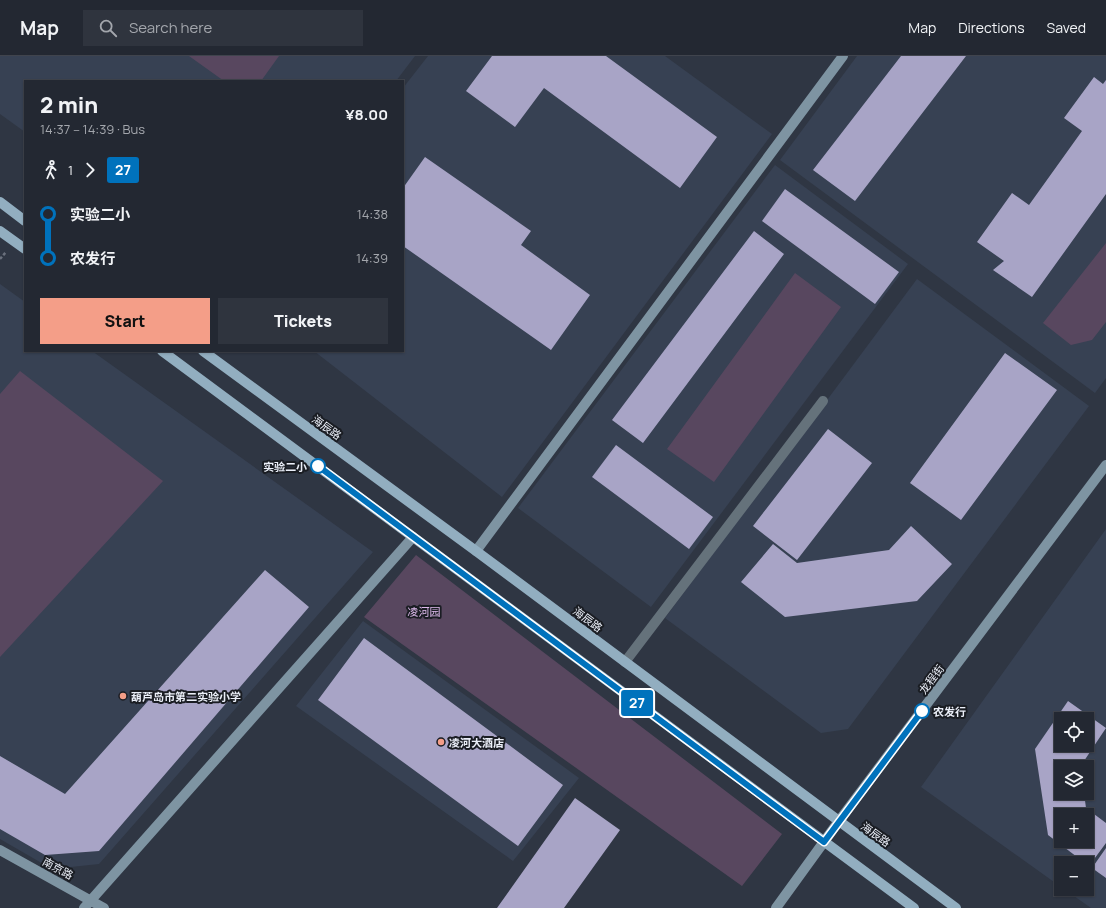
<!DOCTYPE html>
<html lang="en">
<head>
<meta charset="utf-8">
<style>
	body { margin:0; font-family:Manrope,"Noto Sans SC",sans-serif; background:#2f343e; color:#f1f3f6; height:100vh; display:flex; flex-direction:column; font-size:15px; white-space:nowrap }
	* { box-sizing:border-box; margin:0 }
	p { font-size:13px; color:#a3a6ac }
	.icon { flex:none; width:22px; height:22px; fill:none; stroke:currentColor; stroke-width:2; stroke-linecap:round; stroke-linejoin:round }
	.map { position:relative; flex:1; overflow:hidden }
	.panel { position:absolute; left:24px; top:24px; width:380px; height:272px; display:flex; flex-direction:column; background:#232832; border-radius:0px; box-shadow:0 1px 3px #0004,0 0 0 1px #40444d }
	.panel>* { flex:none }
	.badge { padding:0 8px; border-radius:3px; font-size:14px; line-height:26px }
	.buttons { position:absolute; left:1054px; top:656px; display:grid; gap:8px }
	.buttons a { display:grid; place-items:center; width:40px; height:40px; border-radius:0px; background:#232832; box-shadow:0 1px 3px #0004,0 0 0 1px #40444d; font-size:20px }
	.map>.badge { position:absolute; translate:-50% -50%; box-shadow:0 0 0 2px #fff }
	.legs { display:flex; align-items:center; gap:6px; height:44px; padding:0 16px; font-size:13px }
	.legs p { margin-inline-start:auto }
	.headline { display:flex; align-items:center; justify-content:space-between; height:68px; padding:0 16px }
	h1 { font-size:22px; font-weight:800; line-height:30px }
	.cta { display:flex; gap:8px; margin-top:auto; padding:8px 16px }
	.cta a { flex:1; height:46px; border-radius:0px; background:#f49e88; color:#111; font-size:16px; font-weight:800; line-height:46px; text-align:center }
	.cta a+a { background:#2f343e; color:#f1f3f6 }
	ul { padding:0 16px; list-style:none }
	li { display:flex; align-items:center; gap:14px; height:44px; font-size:15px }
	li i { display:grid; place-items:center; width:6px; height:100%; margin:0 5px; background:currentColor }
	li i::after { content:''; width:10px; height:10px; margin:-5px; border:3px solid; border-radius:50%; background:#232832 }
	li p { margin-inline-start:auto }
	li:first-child i { background:linear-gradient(#0000 50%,currentColor 0) }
	li:last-child i { background:linear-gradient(currentColor 50%,#0000 0) }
	header { display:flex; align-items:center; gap:24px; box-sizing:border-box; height:56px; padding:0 20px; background:#232832; border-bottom:1px solid #40444d }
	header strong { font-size:19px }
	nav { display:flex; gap:22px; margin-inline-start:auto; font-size:14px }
	.search { width:280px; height:36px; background:#2f343e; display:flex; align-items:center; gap:10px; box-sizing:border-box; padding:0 14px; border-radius:0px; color:#a3a6ac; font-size:15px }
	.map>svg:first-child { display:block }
	.built { fill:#374153; fill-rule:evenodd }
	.green { fill:#58475f }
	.building { fill:#a8a4c6; fill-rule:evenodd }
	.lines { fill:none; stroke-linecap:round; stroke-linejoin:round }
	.path { stroke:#6a707c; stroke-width:2.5; stroke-dasharray:3 2; stroke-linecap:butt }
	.lane { stroke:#65727b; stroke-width:10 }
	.secondary { stroke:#7e94a2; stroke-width:10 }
	.primary { stroke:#92aec0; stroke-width:10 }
	.line-1-casing { stroke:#fff; stroke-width:9 }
	.line-1 { stroke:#0072bc; stroke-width:6 }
	.stop-1-dot { fill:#fff; stroke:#0072bc; stroke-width:2 }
	.poi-dot { fill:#f49e88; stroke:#1a1d23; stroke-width:1.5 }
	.labels { text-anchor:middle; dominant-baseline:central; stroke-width:4; stroke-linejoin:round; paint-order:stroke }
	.street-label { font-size:11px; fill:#ebeff8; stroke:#1a1d23 }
	.stop-label { font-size:11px; font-weight:bold; fill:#ebeff8; stroke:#1a1d23; text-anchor:end }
	.park-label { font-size:11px; fill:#dfbbed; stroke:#1a1d23 }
	.poi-label { font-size:11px; font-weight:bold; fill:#ebeff8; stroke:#1a1d23; text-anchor:start }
</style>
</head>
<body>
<header>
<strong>Map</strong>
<div class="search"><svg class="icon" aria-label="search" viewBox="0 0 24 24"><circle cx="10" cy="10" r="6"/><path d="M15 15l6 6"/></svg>Search here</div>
<nav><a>Map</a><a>Directions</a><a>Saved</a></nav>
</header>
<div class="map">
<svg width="1106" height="852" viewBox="0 0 1106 852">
	<rect width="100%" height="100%" fill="#2f3643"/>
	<path class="built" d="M 0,0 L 415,0 L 396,25 L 25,25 L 25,76 L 0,58 Z
		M 428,0 L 665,0 L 772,78 L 502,441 L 314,295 L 403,295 L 403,32 Z
		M 857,0 L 1106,0 L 1106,322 L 1095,337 L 780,104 Z
		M 775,109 L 908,208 L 651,551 L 518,452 Z
		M 917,223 L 1089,350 L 848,673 L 821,677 L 665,562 Z
		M 0,228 L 25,246 L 25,295 L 92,295 L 373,496 L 99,808 L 52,813 L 0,783 Z
		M 1106,473 L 1106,852 L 1091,852 L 1064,833 L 1087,833 L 1087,807 L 1061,807 L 1061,831 L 921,731 ZM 1061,663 L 1087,663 L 1087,689 L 1061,689 ZM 1061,711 L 1087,711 L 1087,737 L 1061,737 ZM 1061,759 L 1087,759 L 1087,785 L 1061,785 Z
		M 363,565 L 579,722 L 513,805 L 296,650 Z"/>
	<path class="green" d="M 189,0 L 279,0 L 261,25 L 224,25 Z
		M 1106,187 L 1106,266 L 1092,284 L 1071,289 L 1043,267 Z
		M 795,217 L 841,251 L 714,426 L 667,393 Z
		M 20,315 L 163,425 L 0,601 L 0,338 Z
		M 416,499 L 782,778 L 742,830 L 364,561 Z"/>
	<path class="building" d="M 492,0 L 606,0 L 717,81 L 680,132 L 544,32 L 515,71 L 466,35 Z
		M 901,0 L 966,0 L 855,145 L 813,114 Z
		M 1094,21 L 1103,28 L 1106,24 L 1106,138 L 1032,241 L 993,214 L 1004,205 L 977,186 L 1012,137 L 1029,149 L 1082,75 L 1064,62 Z
		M 425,101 L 531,175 L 521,189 L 590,239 L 551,294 L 403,190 L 403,132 Z
		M 785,133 L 899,216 L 875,248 L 762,165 Z
		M 754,175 L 784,198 L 643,387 L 612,364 Z
		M 1005,297 L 1057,334 L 961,464 L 910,427 Z
		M 828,373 L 872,407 L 797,504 L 753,470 Z
		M 616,389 L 713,461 L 689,493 L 592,421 Z
		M 911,470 L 952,508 L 917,545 L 785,561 L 741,526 L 773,488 L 797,507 L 889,494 Z
		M 265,514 L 309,551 L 99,795 L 45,799 L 0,773 L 0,700 L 65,738 Z
		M 364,582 L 563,729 L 518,790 L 318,644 Z
		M 1068,645 L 1106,672 L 1080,711 L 1061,711 L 1061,737 L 1084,737 L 1086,752 L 1106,767 L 1106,787 L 1089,810 L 1087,807 L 1085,807 L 1048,779 L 1035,693 ZM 1061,663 L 1087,663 L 1087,689 L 1061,689 ZM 1061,759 L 1087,759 L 1087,785 L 1061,785 Z
		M 575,742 L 620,774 L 564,852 L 497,852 Z
		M 1106,792 L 1106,822 L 1092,812 Z"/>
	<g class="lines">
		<path class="path" d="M 0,203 L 6,196"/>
		<path class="lane" d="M 625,606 L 823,345"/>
		<path class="secondary" d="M 476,495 L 843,0
			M 0,794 L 104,852
			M 84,852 L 413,481
			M 776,852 L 839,765 L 1106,409"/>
		<path class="primary" d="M 0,146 L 25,165
			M 0,175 L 25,193
			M 162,295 L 914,852
			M 203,295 L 476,495 L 956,852"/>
	</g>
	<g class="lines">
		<g class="line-1-casing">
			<path id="line-1" d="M 318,410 L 824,786 L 922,655"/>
		</g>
		<use href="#line-1" class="line-1"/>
	</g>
	<g class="stop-1-dot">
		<circle cx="318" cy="410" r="7"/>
		<circle cx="922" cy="655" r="7"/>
	</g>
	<g class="poi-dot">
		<circle cx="123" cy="640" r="4"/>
		<circle cx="441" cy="686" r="4"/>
	</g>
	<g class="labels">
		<g class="street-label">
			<text transform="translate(327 371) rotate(36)">海辰路</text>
			<text transform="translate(588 563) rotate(37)">海辰路</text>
			<text transform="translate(931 623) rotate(-53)">龙程街</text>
			<text transform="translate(876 778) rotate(36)">海辰路</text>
			<text transform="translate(58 812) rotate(29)">南京路</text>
		</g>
		<g class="stop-label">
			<text x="307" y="410">实验二小</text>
			<text x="933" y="655" text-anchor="start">农发行</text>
		</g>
		<g class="park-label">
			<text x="424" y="555">凌河园</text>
		</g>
		<g class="poi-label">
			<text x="131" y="640">葫芦岛市第二实验小学</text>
			<text x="449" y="686">凌河大酒店</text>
		</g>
	</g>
</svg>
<div class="buttons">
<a><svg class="icon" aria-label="locate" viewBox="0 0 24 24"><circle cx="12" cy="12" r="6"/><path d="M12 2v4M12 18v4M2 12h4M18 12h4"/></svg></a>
<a><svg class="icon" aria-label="layers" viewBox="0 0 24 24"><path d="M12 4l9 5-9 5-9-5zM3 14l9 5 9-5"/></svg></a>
<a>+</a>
<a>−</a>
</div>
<b class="badge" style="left:637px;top:647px;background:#0072bc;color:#fff">27</b>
<section class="panel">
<div class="headline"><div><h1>2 min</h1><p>14:37 – 14:39 · Bus</p></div><b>¥8.00</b></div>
<div class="legs"><svg class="icon" aria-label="walk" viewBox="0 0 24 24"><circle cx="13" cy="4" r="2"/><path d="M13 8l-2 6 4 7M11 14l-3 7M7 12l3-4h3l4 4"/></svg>1<svg class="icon" aria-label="forward" viewBox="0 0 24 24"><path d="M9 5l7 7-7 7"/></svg><b class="badge" style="background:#0072bc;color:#fff">27</b></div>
<ul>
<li><i style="color:#0072bc"></i><b>实验二小</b><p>14:38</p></li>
<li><i style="color:#0072bc"></i><b>农发行</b><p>14:39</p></li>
</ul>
<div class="cta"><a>Start</a><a>Tickets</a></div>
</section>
</div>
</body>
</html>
